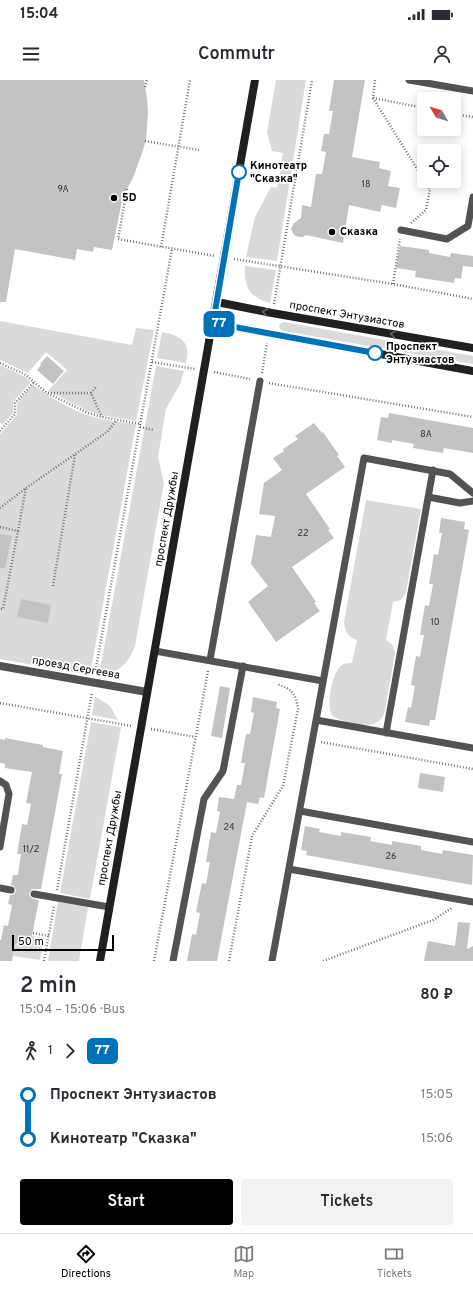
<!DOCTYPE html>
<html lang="en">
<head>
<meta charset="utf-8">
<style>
	body { margin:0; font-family:Overpass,sans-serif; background:#f2f2f3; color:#2b2b33; height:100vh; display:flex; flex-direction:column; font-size:15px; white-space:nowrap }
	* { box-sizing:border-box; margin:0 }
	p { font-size:13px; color:#7c7c81 }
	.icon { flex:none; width:22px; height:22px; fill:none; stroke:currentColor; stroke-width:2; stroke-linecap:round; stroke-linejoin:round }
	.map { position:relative; height:881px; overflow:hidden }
	.panel { display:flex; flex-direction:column; background:#fff; flex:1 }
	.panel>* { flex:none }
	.badge { padding:0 8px; border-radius:6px; font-size:14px; line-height:26px }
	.needle { width:26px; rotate:308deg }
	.tools { position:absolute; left:417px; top:12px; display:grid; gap:8px }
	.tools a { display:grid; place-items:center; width:44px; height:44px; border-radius:4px; background:#fff; box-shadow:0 2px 10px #0003; font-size:20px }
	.scale { position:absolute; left:12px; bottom:10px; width:102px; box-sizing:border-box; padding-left:4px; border:2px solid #000; border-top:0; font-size:11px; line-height:14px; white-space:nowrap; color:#000; -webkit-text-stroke:3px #fff; paint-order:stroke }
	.map>.badge { position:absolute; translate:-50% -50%; box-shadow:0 0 0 2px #fff }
	.legs { display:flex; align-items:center; gap:6px; height:44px; padding:0 20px; font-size:13px }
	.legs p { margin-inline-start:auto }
	.head { display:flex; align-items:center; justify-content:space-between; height:68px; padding:0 20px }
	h1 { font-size:22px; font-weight:600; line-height:30px }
	.action { display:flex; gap:8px; margin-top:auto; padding:8px 20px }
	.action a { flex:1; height:46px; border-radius:4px; background:#000; color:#fff; font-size:16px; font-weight:600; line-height:46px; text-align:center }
	.action a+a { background:#f2f2f3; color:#2b2b33 }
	ul { padding:0 20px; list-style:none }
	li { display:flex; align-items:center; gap:14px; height:44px; font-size:15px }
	li i { display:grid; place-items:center; width:6px; height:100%; margin:0 5px; background:currentColor }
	li i::after { content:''; width:10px; height:10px; margin:-5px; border:3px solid; border-radius:50%; background:#fff }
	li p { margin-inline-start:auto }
	li:first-child i { background:linear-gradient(#0000 50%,currentColor 0) }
	li:last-child i { background:linear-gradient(currentColor 50%,#0000 0) }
	.status { display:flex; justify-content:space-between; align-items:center; height:28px; padding:0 20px; background:#fff; direction:ltr }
	.status svg { height:11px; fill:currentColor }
	header { display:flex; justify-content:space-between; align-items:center; height:52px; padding:0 20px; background:#fff; font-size:18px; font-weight:600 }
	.tabs { display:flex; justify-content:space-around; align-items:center; height:56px; border-top:1px solid #e1e1e2; background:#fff; font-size:11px; color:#7c7c81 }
	.tabs a { display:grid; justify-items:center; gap:2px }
	.tabs .on { color:#000 }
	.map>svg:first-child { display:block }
	.green { fill:#dadada }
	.building { fill:#c3c3c3 }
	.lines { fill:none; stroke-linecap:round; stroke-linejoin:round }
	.path { stroke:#757575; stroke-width:2.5; stroke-dasharray:1 2; stroke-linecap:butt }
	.lane { stroke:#535353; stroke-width:7 }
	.street { stroke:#535353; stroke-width:8 }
	.secondary { stroke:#202020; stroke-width:8 }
	.oneway { stroke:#636363 }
	.line-1-casing { stroke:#fff; stroke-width:9 }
	.line-1 { stroke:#0072bc; stroke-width:6 }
	.stop-1-dot { fill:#fff; stroke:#0072bc; stroke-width:2 }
	.poi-dot { fill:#000; stroke:#fff; stroke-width:1.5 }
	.labels { text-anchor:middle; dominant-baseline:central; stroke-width:3.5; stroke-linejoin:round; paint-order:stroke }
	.number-label { font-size:9px; fill:#313131 }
	.stop-label { font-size:11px; font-weight:bold; fill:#000; stroke:#fff; text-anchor:start }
	.poi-label { font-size:11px; font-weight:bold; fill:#000; stroke:#fff; text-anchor:start }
	.street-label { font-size:11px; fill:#000; stroke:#fff }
</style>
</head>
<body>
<div class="status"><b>15:04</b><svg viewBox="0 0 49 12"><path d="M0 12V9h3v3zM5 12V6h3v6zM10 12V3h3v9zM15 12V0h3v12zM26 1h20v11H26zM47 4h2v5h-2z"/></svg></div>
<header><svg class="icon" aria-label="menu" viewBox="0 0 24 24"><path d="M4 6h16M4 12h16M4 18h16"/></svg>Commutr<svg class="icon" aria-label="person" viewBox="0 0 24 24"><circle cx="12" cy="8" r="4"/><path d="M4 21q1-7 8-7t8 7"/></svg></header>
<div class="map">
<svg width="473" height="881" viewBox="0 0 473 881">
	<rect width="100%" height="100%" fill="#fff"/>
	<path class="green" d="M 276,0 L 306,0 L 277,181 L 246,177 L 255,137 L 271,107 L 277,108 L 283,73 L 272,71 L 267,52 Z
		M 245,186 L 276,190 L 270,223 C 249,217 244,207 245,186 Z
		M 0,241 L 132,265 L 136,248 L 154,250 L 136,341 L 101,335 L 88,331 L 48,311 L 67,290 L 46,272 L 28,293 L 0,280 Z
		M 284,242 L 473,276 L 473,284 L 283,251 L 280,249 L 279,246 L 281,243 Z
		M 162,252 C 182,256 191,262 186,283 L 157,278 Z
		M 0,285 L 25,297 L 31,302 L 13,322 L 13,333 L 2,345 L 0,342 Z
		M 156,286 L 184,291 L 180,304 L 166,329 L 158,377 L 164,403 L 135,566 C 129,583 118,594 99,595 Z
		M 33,304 C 49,317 68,328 87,335 C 102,340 120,342 136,344 L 90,595 L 0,579 L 0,354 L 17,335 L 17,323 Z
		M 366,420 L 421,429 L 406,512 L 401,520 L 393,522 L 386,560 L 393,565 L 395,573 L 385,631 C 383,637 380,642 373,644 C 365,647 338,641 332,635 C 326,626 332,592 341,586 C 344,583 348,583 352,583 L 357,560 C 348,557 345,551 344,542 Z
		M 95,616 L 110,626 L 118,640 L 92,635 Z
		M 91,642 L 121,647 L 90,819 L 60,813 Z
		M 58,822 L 88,827 L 79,881 L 48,881 Z
		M 32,856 L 44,858 L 40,880 L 13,876 L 14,868 L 9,867 L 10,862 L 24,864 L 26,859 L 31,860 Z"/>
	<path class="building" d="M 0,0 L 144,0 L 147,19 L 148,33 L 146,60 L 142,73 L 133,98 L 123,116 L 112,170 L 94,167 L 93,172 L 77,169 L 75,180 L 15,169 L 6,222 L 0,222 Z
		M 334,0 L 365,0 L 352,77 L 380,82 L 379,88 L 391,91 L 388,106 L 400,108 L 396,128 L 382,125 L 380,132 L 349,125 L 343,163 L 306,155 L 303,157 L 299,157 L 294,155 L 291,149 L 294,143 L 301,138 L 302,125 L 311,127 L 316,94 L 322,94 L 326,72 L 321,71 L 324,54 L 329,54 L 333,31 L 329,31 Z
		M 400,166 L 429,170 L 429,173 L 450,177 L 451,173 L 473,176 L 473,187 L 463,186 L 461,199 L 455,198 L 454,203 L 415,197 L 416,191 L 396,188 Z
		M 47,276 L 64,291 L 53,304 L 37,290 L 41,285 L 40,284 Z
		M 389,333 L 473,348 L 473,373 L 444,368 L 443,373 L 413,368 L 414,364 L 392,360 L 392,363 L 377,360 L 381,337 L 388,338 Z
		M 314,343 L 322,353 L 323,352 L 339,375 L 337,376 L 345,387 L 306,414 L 330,449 L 328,450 L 334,458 L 292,487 L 316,522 L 314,523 L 320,531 L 276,562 L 248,522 L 268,506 L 251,484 L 256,455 L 271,457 L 275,436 L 259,434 L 264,403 L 282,390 L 273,378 L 284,371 L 283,369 L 298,359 L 295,356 Z
		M 441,438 L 465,442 L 464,449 L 469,450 L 435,640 L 430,640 L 429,646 L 405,642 L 408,627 L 411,628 L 415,606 L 411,605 L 416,576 L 420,577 L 424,555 L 420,555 L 425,525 L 429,526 L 433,504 L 429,504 L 434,474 L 438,475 L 442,453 L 439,453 Z
		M 0,454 L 12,456 L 5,488 L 0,488 Z
		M 21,519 L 51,525 L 48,543 L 17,537 Z
		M 220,606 L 230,608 L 222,658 L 211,656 Z
		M 253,617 L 277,622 L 276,628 L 280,629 L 264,718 L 260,717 L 258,724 L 247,722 L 217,881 L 187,881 L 192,854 L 196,855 L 200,833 L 196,832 L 202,803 L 206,804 L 210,782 L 206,782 L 211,752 L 216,753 L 220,732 L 217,731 L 219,717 L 234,719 L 237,705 L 241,705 L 245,683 L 241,683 L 246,654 L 250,654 L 254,633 L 251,632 Z
		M 5,658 L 43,665 L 43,667 L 63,671 L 59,694 L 62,694 L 41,809 L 32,809 L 29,814 L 31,818 L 39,820 L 31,860 L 26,859 L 25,864 L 15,863 L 12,881 L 0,881 L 0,860 L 1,860 L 4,845 L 8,846 L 12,825 L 8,824 L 10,815 L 13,815 L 16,811 L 14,806 L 11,805 L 13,795 L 18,795 L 21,774 L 17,774 L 22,744 L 27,745 L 31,724 L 26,723 L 32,692 L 5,688 L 5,684 L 0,683 L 0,659 L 5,660 Z
		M 420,693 L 445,697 L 443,712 L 418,708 Z
		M 305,746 L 320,749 L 319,752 L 341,756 L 341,752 L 371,757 L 370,761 L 392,765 L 392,761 L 421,766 L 421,770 L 432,772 L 442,774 L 443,770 L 473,775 L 472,805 L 306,775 L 307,771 L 301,770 Z
		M 458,842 L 470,843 L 467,869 L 473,866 L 473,881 L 424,881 L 428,861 L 455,866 Z"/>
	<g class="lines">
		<path class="path" d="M 375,0 L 373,18 L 424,100
			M 145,7 L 147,0
			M 373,18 L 424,28
			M 454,34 L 473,37
			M 145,61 L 199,70
			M 127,109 L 118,159 L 215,176
			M 411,143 L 426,130 L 430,109 L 425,101
			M 161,167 L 190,0
			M 234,179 L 393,204 L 473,219
			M 393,204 L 400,159
			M 274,224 L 312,0
			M 152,282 L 195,289
			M 0,283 L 26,295 L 47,313 L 88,333 L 102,337 L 141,344
			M 214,292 L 250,299
			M 262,293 L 267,263
			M 269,303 L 473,337
			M 48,313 L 91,313 L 102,337
			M 91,313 L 97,306
			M 140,347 L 154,350
			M 0,351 L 15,334 L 15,323 L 34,302
			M 0,428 L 26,408 L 107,352 L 117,340
			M 0,447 L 18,451 L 3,529 L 0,529
			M 18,451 L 26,408
			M 53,506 L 75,375
			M 95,593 L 172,169
			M 0,623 L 132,646
			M 151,649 L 195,657
			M 321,662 L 473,689
			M 57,810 L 92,612
			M 33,853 L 49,856
			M 44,881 L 54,826
			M 154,881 L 208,591
			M 229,881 L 252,756 L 283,706 L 298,629 C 296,614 292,609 277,604
			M 323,881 L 433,840 L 452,828"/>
		<path class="lane" d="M 409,0 L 473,11
			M 401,150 L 447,159 L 468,146 L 473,117
			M 428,417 L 460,423 L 473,421
			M 155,571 L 323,601
			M 210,580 L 260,301
			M 316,640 L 473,668
			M 386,653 L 433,390
			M 0,701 L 6,705 L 9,714 L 0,767
			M 300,731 L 473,762
			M 289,789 L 473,822
			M 0,808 L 11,810
			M 34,814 L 109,827
			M 173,881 L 204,719 L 223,691 L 243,586
			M 272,881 L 364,378 L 450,394 L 473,413"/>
		<path class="street" d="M 0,586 L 147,612"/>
		<path class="secondary" d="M 217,222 L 272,233 L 473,268
			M 213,243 L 473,291
			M 100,881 L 255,0"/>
	</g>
	<defs><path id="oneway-chevron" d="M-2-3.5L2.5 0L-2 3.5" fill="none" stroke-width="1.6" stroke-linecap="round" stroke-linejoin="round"/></defs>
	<g class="oneway">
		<use href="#oneway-chevron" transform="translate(265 232) rotate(-169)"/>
		<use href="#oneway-chevron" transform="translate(393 254) rotate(-170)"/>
	</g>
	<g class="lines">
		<g class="line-1-casing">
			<path id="line-1" d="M 239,92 L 213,243 L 375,273"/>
		</g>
		<use href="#line-1" class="line-1"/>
	</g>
	<g class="stop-1-dot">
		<circle cx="239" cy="92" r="7"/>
		<circle cx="375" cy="273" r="7"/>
	</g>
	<g class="poi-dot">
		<circle cx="114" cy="118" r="4"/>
		<circle cx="332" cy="152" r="4"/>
	</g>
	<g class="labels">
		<g class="number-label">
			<text x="366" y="104">18</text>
			<text x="63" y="109">9А</text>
			<text x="426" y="354">8А</text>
			<text x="303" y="453">22</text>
			<text x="435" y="542">10</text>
			<text x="229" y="747">24</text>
			<text x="31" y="769">11/2</text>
			<text x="391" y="776">26</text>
		</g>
		<g class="stop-label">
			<text x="250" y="86">Кинотеатр<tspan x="250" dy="13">"Сказка"</tspan></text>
			<text x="386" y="267">Проспект<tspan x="386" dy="13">Энтузиастов</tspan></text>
		</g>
		<g class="poi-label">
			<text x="122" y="118">5D</text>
			<text x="340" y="152">Сказка</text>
		</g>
		<g class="street-label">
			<text transform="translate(347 235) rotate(10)">проспект Энтузиастов</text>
			<text transform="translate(167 439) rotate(-80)">проспект Дружбы</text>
			<text transform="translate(76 588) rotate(10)">проезд Сергеева</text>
			<text transform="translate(110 758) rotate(-80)">проспект Дружбы</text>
		</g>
	</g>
</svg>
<div class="tools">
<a><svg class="needle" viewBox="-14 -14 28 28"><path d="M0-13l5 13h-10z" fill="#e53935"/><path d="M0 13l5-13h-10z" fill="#7c7c81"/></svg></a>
<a><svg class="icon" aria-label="locate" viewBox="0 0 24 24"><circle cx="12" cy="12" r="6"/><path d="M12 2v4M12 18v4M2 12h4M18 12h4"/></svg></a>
</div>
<div class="scale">50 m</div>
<b class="badge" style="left:219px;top:244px;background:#0072bc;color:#fff">77</b>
</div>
<section class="panel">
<div class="head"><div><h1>2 min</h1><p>15:04 – 15:06 · Bus</p></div><b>80 ₽</b></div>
<div class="legs"><svg class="icon" aria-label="walk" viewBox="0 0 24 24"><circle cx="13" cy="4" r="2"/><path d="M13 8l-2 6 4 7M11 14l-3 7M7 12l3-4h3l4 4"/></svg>1<svg class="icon" aria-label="forward" viewBox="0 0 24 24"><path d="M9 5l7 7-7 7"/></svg><b class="badge" style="background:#0072bc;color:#fff">77</b></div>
<ul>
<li><i style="color:#0072bc"></i><b>Проспект Энтузиастов</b><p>15:05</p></li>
<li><i style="color:#0072bc"></i><b>Кинотеатр &quot;Сказка&quot;</b><p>15:06</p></li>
</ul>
<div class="action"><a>Start</a><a>Tickets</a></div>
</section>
<nav class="tabs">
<a class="on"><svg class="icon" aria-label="directions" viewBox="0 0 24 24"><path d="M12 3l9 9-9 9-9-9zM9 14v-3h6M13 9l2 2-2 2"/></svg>Directions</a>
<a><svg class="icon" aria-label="map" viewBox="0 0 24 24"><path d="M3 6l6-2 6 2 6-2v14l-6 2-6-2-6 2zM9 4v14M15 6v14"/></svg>Map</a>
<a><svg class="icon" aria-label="tickets" viewBox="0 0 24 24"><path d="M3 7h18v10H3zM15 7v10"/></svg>Tickets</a>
</nav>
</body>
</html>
